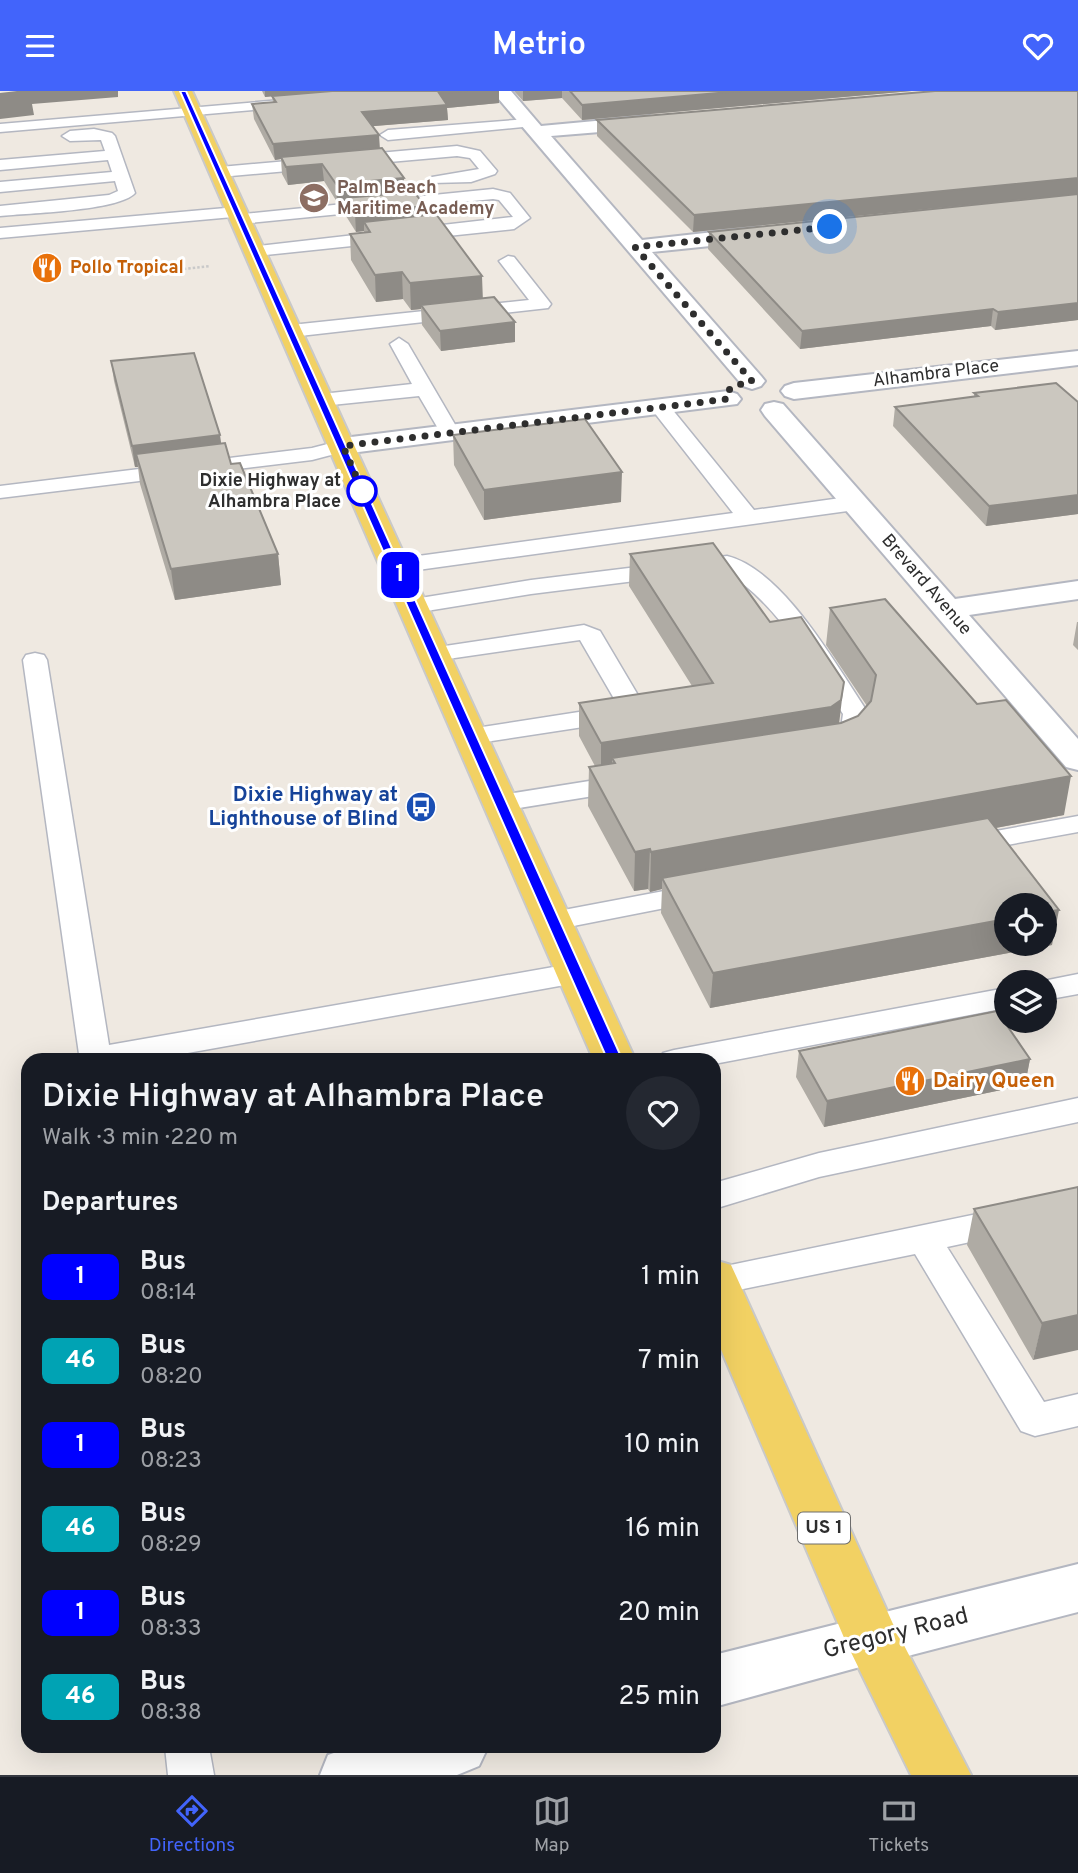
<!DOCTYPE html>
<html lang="en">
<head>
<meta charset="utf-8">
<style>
	body { margin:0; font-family:Overpass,sans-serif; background:#242831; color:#f1f3f6; height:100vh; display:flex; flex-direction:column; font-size:26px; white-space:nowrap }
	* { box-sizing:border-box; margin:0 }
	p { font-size:23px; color:#9ea1a6 }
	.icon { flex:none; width:38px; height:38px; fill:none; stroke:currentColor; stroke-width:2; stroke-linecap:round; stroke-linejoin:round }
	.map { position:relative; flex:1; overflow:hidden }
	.panel { position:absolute; left:21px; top:962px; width:700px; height:700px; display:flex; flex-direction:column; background:#171b24; border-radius:21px; box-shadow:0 7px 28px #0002 }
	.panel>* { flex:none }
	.badge { padding:0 14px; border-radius:10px; font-size:24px; line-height:46px }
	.fabs { position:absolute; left:994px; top:802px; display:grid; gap:14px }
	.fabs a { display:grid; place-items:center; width:63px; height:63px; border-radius:50%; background:#171b24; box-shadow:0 7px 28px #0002; font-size:35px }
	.you { position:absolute; width:35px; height:35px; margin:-18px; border:5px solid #fff; border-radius:50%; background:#1a73e8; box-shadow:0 0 0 10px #1a73e833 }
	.map>.badge { position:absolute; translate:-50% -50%; box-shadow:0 0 0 4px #fff }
	h2 { padding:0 21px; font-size:26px; line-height:63px }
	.round { display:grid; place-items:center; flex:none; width:74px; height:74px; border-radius:37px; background:#242831 }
	.headline { display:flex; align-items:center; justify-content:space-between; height:119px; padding:0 21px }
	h1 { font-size:33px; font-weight:600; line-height:52px }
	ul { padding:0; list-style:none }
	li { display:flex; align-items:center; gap:21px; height:84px; padding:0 21px }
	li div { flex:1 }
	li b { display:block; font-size:26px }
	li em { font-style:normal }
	li .badge { min-width:77px; font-weight:700; text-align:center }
	header { display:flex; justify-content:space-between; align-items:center; height:91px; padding:0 21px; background:#4264fb; color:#fff; font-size:32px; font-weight:600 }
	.dock { display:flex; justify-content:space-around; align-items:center; height:98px; border-top:2px solid #363941; background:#171b24; font-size:19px; color:#9ea1a6 }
	.dock a { display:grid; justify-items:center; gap:4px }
	.dock .active { color:#4264fb }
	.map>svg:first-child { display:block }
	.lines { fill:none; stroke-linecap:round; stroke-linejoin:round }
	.lane-casing { stroke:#b4b7c1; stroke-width:3 }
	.street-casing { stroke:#b4b7c1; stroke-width:4 }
	.secondary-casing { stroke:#b4b7c1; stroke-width:4 }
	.primary-casing { stroke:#c9c9c9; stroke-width:4 }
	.path { stroke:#c9c9c9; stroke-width:2.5; stroke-dasharray:2.5 2; stroke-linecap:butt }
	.lane { fill:#fff; fill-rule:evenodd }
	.street { fill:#fff; fill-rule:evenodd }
	.secondary { fill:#fff; fill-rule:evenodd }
	.primary { fill:#f2d163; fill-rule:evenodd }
	.wall { fill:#afaba4 }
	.shaded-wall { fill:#8e8b86 }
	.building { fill:#cbc7bf; stroke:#8e8b86; stroke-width:2 }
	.line { fill:#00f; stroke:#fff; stroke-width:2 }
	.walk { stroke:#2e2e2e; stroke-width:7; stroke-dasharray:0 12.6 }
	.stop-dot { fill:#fff; stroke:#00f; stroke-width:3.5 }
	.labels { text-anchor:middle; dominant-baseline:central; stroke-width:6; stroke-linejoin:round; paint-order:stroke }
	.far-education-label { font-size:18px; font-weight:bold; fill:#785e54; stroke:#fff; text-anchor:start }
	.far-food-label { font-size:18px; font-weight:bold; fill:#c56008; stroke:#fff; text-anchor:start }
	.far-street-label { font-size:18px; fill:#2e2e2e; stroke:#fff }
	.far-stop-label { font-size:18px; font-weight:bold; fill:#2e2e2e; stroke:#fff; text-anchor:end }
	.shield { fill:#fff; stroke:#6d6d6d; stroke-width:2 }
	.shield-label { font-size:19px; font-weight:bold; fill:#2e2e2e }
	.transit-label { font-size:21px; font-weight:bold; fill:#164399; stroke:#fff; text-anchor:end }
	.food-label { font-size:21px; font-weight:bold; fill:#c56008; stroke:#fff; text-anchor:start }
	.near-street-label { font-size:24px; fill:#2e2e2e; stroke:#fff }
</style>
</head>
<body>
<header><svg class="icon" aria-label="menu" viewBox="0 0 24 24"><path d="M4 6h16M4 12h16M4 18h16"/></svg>Metrio<svg class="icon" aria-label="heart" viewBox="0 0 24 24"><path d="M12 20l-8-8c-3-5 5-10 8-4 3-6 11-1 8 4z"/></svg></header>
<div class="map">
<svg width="1078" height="1684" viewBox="0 0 1078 1684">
	<rect width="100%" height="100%" fill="#efe9e1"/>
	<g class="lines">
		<g class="lane-casing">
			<path id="lane" d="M 293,8 L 298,9 L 300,12 L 298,15 L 0,41 L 0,33 Z
				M 528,28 L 533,29 L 535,32 L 533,35 L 388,49 L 380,44 L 388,39 Z
				M 94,38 L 112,42 L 115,45 L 135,102 C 119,120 28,122 0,125 L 0,115 L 109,104 L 118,100 L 115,90 L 0,101 L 0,91 L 112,81 L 108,69 L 0,79 L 0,69 L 105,60 L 101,49 L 70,50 L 62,45 L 70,40 Z
				M 457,55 L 480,60 L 497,80 L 495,83 L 471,91 L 432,92 L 430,89 L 432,86 L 479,78 L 470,67 L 457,65 L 220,86 L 212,81 L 220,76 Z
				M 493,98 L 510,102 L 530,127 L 514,138 L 256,165 L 247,160 L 250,156 L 513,126 L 499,109 L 493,108 L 240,133 L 234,132 L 233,126 L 0,147 L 0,137 L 237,116 L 243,118 L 244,123 Z
				M 508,165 L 514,166 L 548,209 L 551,213 L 548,217 L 291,246 L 282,240 L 291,234 L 529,209 L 499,170 Z
				M 399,247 L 408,253 L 460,342 L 457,346 L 443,346 L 419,305 L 322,315 L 315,313 L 312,309 L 315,305 L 322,303 L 412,293 L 390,253 Z
				M 660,310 L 667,312 L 754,419 L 855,405 L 863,407 L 866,412 L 863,417 L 855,419 L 396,482 L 388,480 L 385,475 L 388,470 L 396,468 L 733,422 L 650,316 L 653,312 Z
				M 343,349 L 350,351 L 353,355 L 350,359 L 312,369 L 0,407 L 0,395 L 312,357 Z
				M 727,465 C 784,479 837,576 869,623 L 866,647 C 857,660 845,666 830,663 L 826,657 L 840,644 L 843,623 C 809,571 778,512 723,479 L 531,503 L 414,522 L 406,520 L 402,515 L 406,510 L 414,508 L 531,489 Z
				M 584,534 L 600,540 L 642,611 L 636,624 L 616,631 L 472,653 L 463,651 L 459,645 L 463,639 L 611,616 L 616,611 L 580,549 L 434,570 L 425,568 L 422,563 L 425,558 Z
				M 35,562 L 44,564 L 47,569 L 109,954 L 576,872 L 587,875 L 591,882 L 587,889 L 576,892 L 143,970 L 80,970 L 23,569 L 26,564 Z
				M 627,684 L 637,686 L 640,692 L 637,698 L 501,720 L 491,718 L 487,712 L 491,706 L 501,704 Z
				M 1078,725 L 1078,741 L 963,762 L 953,760 L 949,754 L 953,748 L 963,746 Z
				M 701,793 L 711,796 L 716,802 L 711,808 L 553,839 L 543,837 L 538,830 L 543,823 L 553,821 Z
				M 1078,883 L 1078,903 L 1045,909 L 1045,891 L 1038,891 Z
				M 1006,897 L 1006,917 L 714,973 L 714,970 L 658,970 L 663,962 L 674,959 Z
				M 1078,1007 L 1078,1031 L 819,1086 L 714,1118 L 714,1092 L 819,1062 Z
				M 1078,1102 L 1078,1128 L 947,1156 L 1044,1311 L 1078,1303 L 1078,1335 L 1035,1345 L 1021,1340 L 915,1163 L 714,1204 L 716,1177 Z
				M 165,1656 L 209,1656 L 214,1684 L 168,1684 Z"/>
		</g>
		<g class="street-casing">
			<path id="street" d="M 492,0 L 511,0 L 541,35 L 649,25 L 656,27 L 659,31 L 649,37 L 551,45 L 642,149 L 759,136 L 767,138 L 770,143 L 767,148 L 759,150 L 652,161 L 761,285 L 765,290 L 761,295 L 752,298 L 743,295 Z
				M 1078,260 L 1078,274 L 794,308 L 785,305 L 781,300 L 785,295 L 794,292 Z
				M 728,300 L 737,303 L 741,308 L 737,313 L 343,363 L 333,361 L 330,355 L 333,349 L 343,347 Z
				M 774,311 L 783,313 L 955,508 L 1078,490 L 1078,508 L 969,524 L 1078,648 L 1078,679 L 1066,676 L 765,325 L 761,319 L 765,313 Z
				M 1078,1473 L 1078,1521 L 873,1574 L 853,1567 L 845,1549 L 853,1531 L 873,1524 Z"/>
		</g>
		<g class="secondary-casing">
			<path id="secondary" d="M 873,1524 L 893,1531 L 901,1549 L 893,1567 L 714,1616 L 714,1564 Z
				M 351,1656 L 488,1656 L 479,1675 L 457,1684 L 320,1684 L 328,1664 Z"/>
		</g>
		<g class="primary-casing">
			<path id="primary" d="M 174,0 L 192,0 L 636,970 L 594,970 Z
				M 714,1169 L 731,1174 L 737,1187 L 893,1533 L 971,1684 L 911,1684 L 845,1549 L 714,1242 Z"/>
		</g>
		<path class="path" d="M 148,182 L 210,175"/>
		<use href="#lane" class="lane"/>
		<use href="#street" class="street"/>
		<use href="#secondary" class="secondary"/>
		<use href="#primary" class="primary"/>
	</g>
	<path class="wall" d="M 262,0 L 499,0 L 499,12 L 447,17 L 448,29 L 373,35 L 379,57 L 404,101 L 425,115 L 425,124 L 482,208 L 515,251 L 441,260 L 422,234 L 421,218 L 411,219 L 403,208 L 376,211 L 351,169 L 350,143 L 364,142 L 364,140 L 356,141 L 346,125 L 345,110 L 337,111 L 324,90 L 288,94 L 282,83 L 281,68 L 275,69 L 254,28 L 252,13 L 273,11 L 272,5 L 265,6 Z
		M 514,0 L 912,0 L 582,29 L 562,7 L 523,10 Z
		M 597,29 L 1078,103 L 693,141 L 597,45 Z
		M 1078,103 L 1078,229 L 995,239 L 991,235 L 800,258 L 708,158 L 709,141 Z
		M 111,270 L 221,353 L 278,463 L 281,494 L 175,509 L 140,393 L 138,376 L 135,376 L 114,290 Z
		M 974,302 L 1078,311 L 1078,423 L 986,435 L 893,335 L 895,316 L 974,306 Z
		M 453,344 L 621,411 L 484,429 L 454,374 Z
		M 630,463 L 839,632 L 858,625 L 867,615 L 826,554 L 830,517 L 1064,724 L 996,737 L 1052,854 L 710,917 L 661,822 L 662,798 L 650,801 L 648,798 L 634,800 L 588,715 L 589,676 L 595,675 L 579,645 L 579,612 L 692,595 L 629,495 Z
		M 1077,531 L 1078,531 L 1078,559 L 1073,554 Z
		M 799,960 L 1030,968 L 1025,994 L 824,1036 L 796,986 Z
		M 1078,1096 L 1033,1269 L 967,1154 L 974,1118 Z"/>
	<path class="shaded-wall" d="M 17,0 L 118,0 L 118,6 L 32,13 L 34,24 L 0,28 L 0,2 Z
		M 265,0 L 332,0 L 265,6 Z
		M 467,0 L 499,0 L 499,12 L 447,17 L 448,29 L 363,36 L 362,21 L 439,2 Z
		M 523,0 L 562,0 L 562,7 L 523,10 Z
		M 741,0 L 912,0 L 582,29 L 582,14 Z
		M 379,44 L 380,59 L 281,66 L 281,68 L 275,69 L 273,53 Z
		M 322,73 L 324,90 L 288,94 L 286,76 Z
		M 404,87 L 405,104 L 344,107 L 345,110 L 337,111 L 336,93 Z
		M 1078,87 L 1078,103 L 693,141 L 694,124 Z
		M 425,115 L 425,133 L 364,131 L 364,140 L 356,141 L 355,123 Z
		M 402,181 L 403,208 L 376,211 L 375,184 Z
		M 482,185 L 483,211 L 421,214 L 421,218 L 411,219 L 410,192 Z
		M 1078,212 L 1078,229 L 995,239 L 998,221 Z
		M 993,218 L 991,235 L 800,258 L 802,240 Z
		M 515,231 L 515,251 L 441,260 L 440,240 Z
		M 220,344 L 223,365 L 136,363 L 138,376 L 135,376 L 132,355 Z
		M 622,381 L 621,411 L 484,429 L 484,399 Z
		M 1078,404 L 1078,423 L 986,435 L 989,415 Z
		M 278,463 L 281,494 L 175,509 L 171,478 Z
		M 844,591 L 838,642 L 615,672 L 612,667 L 612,684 L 601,685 L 601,652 Z
		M 1071,685 L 1064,724 L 968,742 L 662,787 L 662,798 L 650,801 L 651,761 Z
		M 650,758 L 648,798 L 634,800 L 635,761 Z
		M 1059,819 L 1052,854 L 710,917 L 713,882 L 1006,828 L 1006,852 L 1045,852 L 1045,821 Z
		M 1030,968 L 1025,994 L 824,1036 L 827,1010 Z
		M 1078,1224 L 1078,1259 L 1033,1269 L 1042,1232 Z"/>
	<path class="building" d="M 332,0 L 467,0 L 439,2 L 447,14 L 362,21 L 379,44 L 273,53 L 252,13 L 276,11 L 272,5 Z
		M 570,0 L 741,0 L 582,14 Z
		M 935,0 L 1078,0 L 1078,87 L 694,124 L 597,29 Z
		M 382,57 L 404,87 L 336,93 L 322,73 L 286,76 L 281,66 Z
		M 414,101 L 425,115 L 355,123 L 344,107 Z
		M 1078,103 L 1078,212 L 998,221 L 993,218 L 802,240 L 709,141 Z
		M 436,123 L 482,185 L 410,192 L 402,181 L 375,184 L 350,143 L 370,141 L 364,131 Z
		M 494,206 L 515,231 L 440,240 L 421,214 Z
		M 194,262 L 220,344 L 132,355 L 111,270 Z
		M 1056,292 L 1078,311 L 1078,404 L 989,415 L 895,316 L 978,305 L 974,302 Z
		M 585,328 L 622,381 L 484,399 L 453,344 Z
		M 225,352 L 231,373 L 240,372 L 278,463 L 171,478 L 136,363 Z
		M 713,452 L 770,531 L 801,526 L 844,591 L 841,609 L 831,616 L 601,652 L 579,612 L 713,592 L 630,463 Z
		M 885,508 L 977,613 L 1006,609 L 1071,685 L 651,761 L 650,758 L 635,761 L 589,676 L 615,672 L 612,667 L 841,632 L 858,625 L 871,610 L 876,584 L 830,517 Z
		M 988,727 L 1059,819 L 1045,821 L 1045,814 L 1006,814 L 1006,828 L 713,882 L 662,787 Z
		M 997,920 L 1030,968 L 827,1010 L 799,960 Z
		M 1078,1096 L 1078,1224 L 1042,1232 L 974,1118 Z"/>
	<path class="line" d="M 180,0 L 186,0 L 623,970 L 620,973 L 610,973 L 608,970 Z"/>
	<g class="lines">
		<path class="walk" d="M 362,400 L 364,403 L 343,355 L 728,308 L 729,299 L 734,295 L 752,290 L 635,156 L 830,136"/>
	</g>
	<defs>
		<g id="school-disc" transform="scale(1.575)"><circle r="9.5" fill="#8d6e63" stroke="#fff"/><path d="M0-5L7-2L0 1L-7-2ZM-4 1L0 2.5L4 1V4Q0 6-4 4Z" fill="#fff"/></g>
		<g id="restaurant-disc" transform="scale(1.575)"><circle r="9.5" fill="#e8710a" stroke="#fff"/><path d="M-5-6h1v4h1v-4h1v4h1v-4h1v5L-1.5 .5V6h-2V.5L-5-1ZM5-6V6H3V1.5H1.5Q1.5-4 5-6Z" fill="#fff"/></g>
		<g id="bus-disc" transform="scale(1.575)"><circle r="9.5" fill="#1a4fb4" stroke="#fff"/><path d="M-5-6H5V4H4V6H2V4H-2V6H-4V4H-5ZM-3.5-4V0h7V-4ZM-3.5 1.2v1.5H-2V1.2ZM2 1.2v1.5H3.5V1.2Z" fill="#fff"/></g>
	</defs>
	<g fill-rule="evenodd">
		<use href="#school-disc" x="314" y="107"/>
		<use href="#restaurant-disc" x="47" y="177"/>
		<use href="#bus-disc" x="421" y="716"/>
		<use href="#restaurant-disc" x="910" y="990"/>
	</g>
	<circle class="stop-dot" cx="362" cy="400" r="14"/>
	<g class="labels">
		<g class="far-education-label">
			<text x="337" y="97">Palm Beach<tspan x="337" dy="21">Maritime Academy</tspan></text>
		</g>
		<g class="far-food-label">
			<text x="70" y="177">Pollo Tropical</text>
		</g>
		<g class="far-street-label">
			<text transform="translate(936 283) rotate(-7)">Alhambra Place</text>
			<text transform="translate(926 494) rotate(49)">Brevard Avenue</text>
		</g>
		<g class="far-stop-label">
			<text x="341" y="390">Dixie Highway at<tspan x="341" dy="21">Alhambra Place</tspan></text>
		</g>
		<rect class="shield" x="798" y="1421.5" width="52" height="31" rx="5"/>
		<g class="shield-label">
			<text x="824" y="1437">US 1</text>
		</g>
		<g class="transit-label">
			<text x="398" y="704">Dixie Highway at<tspan x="398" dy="24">Lighthouse of Blind</tspan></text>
		</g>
		<g class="food-label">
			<text x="933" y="990">Dairy Queen</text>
		</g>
		<g class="near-street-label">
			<text transform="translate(896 1543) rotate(-14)">Gregory Road</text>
		</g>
	</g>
</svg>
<div class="fabs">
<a><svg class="icon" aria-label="locate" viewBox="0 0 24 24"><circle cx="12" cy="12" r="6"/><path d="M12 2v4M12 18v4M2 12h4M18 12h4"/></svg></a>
<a><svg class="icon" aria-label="layers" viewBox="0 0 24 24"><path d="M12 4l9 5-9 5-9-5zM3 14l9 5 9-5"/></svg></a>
</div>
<div class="you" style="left:830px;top:136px"></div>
<b class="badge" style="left:400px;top:484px;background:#00f;color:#fff">1</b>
<section class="panel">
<div class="headline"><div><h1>Dixie Highway at Alhambra Place</h1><p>Walk · 3 min · 220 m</p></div><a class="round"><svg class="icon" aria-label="heart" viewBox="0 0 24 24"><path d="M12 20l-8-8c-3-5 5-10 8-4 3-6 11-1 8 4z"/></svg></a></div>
<h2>Departures</h2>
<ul>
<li><span class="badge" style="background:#00f;color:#fff">1</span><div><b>Bus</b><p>08:14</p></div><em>1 min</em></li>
<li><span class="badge" style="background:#00a3b4;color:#fff">46</span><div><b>Bus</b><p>08:20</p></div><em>7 min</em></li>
<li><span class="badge" style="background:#00f;color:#fff">1</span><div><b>Bus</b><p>08:23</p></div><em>10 min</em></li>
<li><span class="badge" style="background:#00a3b4;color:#fff">46</span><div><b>Bus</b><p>08:29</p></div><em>16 min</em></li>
<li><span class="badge" style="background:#00f;color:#fff">1</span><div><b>Bus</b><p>08:33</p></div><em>20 min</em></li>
<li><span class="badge" style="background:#00a3b4;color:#fff">46</span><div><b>Bus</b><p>08:38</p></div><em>25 min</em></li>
</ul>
</section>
</div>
<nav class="dock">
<a class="active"><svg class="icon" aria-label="directions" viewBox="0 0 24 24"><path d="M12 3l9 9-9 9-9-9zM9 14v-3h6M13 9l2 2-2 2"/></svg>Directions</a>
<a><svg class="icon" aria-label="map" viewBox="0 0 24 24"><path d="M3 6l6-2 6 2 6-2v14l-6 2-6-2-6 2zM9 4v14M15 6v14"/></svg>Map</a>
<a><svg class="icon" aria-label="tickets" viewBox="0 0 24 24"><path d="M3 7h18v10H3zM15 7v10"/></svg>Tickets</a>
</nav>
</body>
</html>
